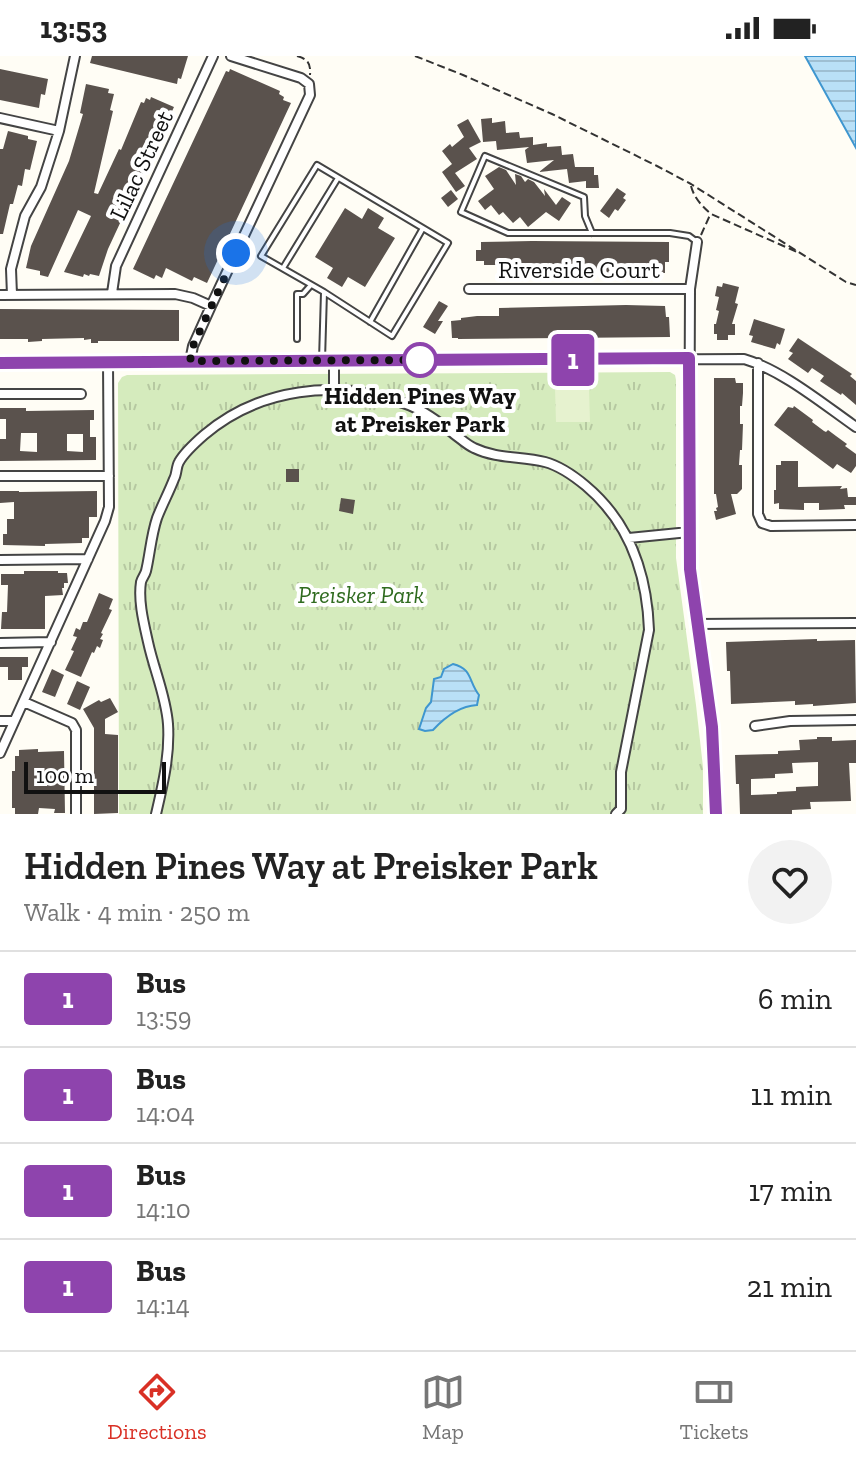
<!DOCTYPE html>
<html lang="en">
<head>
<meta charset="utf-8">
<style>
	body { margin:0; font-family:"Zilla Slab",serif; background:#f2f2f2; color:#222; height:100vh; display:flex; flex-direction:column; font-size:30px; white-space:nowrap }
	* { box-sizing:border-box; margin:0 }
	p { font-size:26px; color:#767676 }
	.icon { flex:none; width:44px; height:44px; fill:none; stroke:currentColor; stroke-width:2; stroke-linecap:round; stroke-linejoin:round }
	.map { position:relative; height:758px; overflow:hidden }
	.side { display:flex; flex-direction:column; background:#fff; flex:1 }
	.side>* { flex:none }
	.badge { padding:0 16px; border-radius:6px; font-size:28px; line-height:52px }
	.scale { position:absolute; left:24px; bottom:20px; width:142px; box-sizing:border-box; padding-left:8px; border:4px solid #111; border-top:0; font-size:22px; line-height:28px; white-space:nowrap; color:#111; -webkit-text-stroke:6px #fff; paint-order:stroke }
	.you { position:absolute; width:40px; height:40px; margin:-20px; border:6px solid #fff; border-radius:50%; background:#1a73e8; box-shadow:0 0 0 12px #1a73e833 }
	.map>.badge { position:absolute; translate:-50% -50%; box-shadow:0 0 0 4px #fff }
	.round { display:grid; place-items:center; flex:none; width:84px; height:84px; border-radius:42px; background:#f2f2f2 }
	.summary { display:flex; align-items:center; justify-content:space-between; height:136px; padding:0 24px }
	h1 { font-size:38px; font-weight:600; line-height:60px }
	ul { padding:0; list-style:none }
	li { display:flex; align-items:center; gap:24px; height:96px; padding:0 24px; border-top:2px solid #e0e0e0 }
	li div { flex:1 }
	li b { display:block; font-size:30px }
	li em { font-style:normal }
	li .badge { min-width:88px; font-weight:700; text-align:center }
	.status { display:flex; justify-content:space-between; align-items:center; height:56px; padding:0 40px; background:#fff; direction:ltr }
	.status svg { height:22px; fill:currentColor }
	.dock { display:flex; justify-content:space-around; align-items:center; height:112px; border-top:2px solid #e0e0e0; background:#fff; font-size:22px; color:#767676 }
	.dock a { display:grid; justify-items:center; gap:4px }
	.dock .current { color:#d93025 }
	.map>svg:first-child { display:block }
	.grass { fill:url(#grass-tufts) }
	.pitch { fill:#e6f2cf }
	.water { fill:url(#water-rules); stroke:#3f96cf; stroke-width:2 }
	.building { fill:#5a524d; fill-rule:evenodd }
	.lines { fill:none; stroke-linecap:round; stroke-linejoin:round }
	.lane-casing { stroke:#444; stroke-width:8 }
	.street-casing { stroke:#444; stroke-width:12 }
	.path { stroke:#333; stroke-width:2; stroke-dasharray:8 4; stroke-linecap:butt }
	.lane { stroke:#fff; stroke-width:4 }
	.street { stroke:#fff; stroke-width:8 }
	.line-casing { stroke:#fff; stroke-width:18 }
	.line { stroke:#8e44ad; stroke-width:12 }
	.walk { stroke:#111; stroke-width:8; stroke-dasharray:0 14.4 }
	.stop-dot { fill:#fff; stroke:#8e44ad; stroke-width:4 }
	.labels { text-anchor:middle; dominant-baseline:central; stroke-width:8; stroke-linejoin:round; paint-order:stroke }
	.street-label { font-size:24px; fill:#111; stroke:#fff }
	.stop-label { font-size:24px; font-weight:bold; fill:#111; stroke:#fff }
	.park-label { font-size:24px; font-style:italic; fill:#2f6b1f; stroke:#fff }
</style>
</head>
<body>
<div class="status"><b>13:53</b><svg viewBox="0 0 49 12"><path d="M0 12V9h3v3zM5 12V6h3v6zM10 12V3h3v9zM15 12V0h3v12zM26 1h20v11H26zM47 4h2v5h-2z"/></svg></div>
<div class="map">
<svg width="856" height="758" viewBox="0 0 856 758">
	<defs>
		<pattern id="grass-tufts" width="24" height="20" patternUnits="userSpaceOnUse" patternTransform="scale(2)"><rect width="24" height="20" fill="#d5ebbd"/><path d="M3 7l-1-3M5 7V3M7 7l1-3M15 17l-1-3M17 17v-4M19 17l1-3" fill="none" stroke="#b6c8a1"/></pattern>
		<pattern id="water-rules" width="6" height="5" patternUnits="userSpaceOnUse" patternTransform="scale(2)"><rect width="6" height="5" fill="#b9e0f7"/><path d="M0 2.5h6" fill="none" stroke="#9ebfd3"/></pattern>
	</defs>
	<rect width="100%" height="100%" fill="#fffdf5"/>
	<path class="grass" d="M 670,316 L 675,319 L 676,324 L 676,502 L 696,649 L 703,711 L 703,758 L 119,758 L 118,327 L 122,321 L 127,319 Z"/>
	<path class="pitch" d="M 555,332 L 589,332 L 590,366 L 556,366 Z"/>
	<path class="water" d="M 805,0 L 856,0 L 856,92 Z
		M 453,608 C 473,613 468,625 479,639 L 477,649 C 459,650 445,661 433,674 L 425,675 L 419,673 L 426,652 L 431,646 L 434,623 L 441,621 L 444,613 Z"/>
	<path class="building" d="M 92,0 L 188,0 L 181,23 L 178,22 L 177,28 L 90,7 Z
		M 0,13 L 48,23 L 45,39 L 41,38 L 39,52 L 0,44 Z
		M 230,13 L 280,35 L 279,38 L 284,41 L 283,44 L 291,47 L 207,227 L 194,221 L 192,225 L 166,212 L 162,222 L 156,219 L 154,223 L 133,213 L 226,15 L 229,16 Z
		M 86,28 L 109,33 L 108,37 L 114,38 L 110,54 L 113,55 L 94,137 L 98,138 L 119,93 L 121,94 L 141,46 L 144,47 L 146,42 L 150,44 L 151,41 L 174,51 L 108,193 L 99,220 L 90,218 L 89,220 L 84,218 L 83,221 L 64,216 L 91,160 L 78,154 L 48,221 L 40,219 L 40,215 L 26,212 L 31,190 L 69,105 L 83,58 L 80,57 Z
		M 492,62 L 492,67 L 505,65 L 506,77 L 519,76 L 520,82 L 533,81 L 533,89 L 547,87 L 547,91 L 561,90 L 562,99 L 573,98 L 575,111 L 594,111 L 594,119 L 598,119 L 599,132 L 586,132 L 586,125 L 569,127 L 567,113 L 539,116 L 554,104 L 527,107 L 525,94 L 529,91 L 497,94 L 496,85 L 483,86 L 481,63 Z
		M 468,63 L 481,86 L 469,92 L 477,103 L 455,117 L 465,130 L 456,136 L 442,116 L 452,108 L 442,95 L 450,88 L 452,91 L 464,81 L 457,69 Z
		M 8,75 L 28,80 L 28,83 L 37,85 L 30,114 L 25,113 L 22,130 L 18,129 L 13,148 L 10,148 L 3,178 L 0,178 L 0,93 L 3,93 Z
		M 499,111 L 506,114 L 516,129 L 515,118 L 521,120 L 525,126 L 528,123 L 534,126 L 545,140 L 544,133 L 556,149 L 562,141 L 571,147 L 559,165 L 546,156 L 528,171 L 520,161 L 513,167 L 503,156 L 499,159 L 491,149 L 485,154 L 478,145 L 494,133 L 485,120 Z
		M 617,132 L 626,138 L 623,142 L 626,144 L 618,155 L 615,153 L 609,162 L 600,155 Z
		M 451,134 L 458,143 L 448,151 L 441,142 Z
		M 345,152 L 362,163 L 368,152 L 384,162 L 378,172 L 395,182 L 365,231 L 348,221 L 342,231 L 327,222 L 333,212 L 315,201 Z
		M 532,185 L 669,186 L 669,206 L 665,206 L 665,217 L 538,218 L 538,217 L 499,216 L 499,209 L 484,209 L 484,205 L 476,205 L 476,194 L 481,194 L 481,186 Z
		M 723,227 L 739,231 L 735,247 L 738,248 L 732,268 L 735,268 L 735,279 L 728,279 L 728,284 L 717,284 L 717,278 L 714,278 L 714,268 L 716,268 L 719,255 L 716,254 L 719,241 L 715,240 L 717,230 L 722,231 Z
		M 439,245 L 448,250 L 438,265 L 443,265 L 435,278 L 423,271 Z
		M 626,249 L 665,250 L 666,261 L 669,261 L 670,281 L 458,283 L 458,282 L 452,282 L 451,265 L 461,264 L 461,262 L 477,260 L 499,260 L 499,252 Z
		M 0,253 L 179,254 L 179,285 L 98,285 L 98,287 L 91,287 L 91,283 L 84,284 L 84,282 L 42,283 L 42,285 L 28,286 L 28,283 L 0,283 Z
		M 754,263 L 785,273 L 780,289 L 777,287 L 775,293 L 751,286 L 753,280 L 749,279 Z
		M 798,282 L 852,318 L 850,320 L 856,325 L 856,349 L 842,337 L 841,339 L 820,325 L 824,320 L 812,312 L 808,317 L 788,303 L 793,297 L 789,295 Z
		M 714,322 L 735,322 L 736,327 L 743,327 L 743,337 L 742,350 L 740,350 L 740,368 L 743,368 L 742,394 L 740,394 L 739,409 L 742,409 L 742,433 L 737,438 L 731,438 L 736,458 L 716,464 L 714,455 L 717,455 L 716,452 L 718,451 L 716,438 L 714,438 Z
		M 794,350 L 813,364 L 812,366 L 824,375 L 826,376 L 828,374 L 836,380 L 847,388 L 845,390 L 856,398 L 856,410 L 851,417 L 837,408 L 833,413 L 774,369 L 788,351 L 793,352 Z
		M 0,352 L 26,352 L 26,355 L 94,354 L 94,364 L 90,364 L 90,381 L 96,381 L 96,404 L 0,405 L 0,383 L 6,383 L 6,363 L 0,363 ZM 21,377 L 37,377 L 37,396 L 20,395 ZM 67,378 L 83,378 L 83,396 L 67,395 Z
		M 781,405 L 798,405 L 798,431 L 842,430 L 840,433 L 847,432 L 848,441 L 856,441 L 856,449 L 844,449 L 845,453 L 819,454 L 819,447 L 804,447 L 804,454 L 779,453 L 779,447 L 774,448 L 774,434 L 776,434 L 776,409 L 781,409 Z
		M 286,413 L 299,413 L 299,426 L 286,426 Z
		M 0,435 L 19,435 L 19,436 L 97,435 L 97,461 L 89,461 L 89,482 L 82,482 L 82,487 L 45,488 L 45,490 L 3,489 L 3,478 L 7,478 L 7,463 L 14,463 L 14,446 L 0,447 Z
		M 341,442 L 355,444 L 353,458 L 339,455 Z
		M 24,515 L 58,515 L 58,517 L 67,517 L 68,527 L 64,527 L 64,532 L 62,532 L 63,539 L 45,540 L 45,573 L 1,573 L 2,556 L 7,556 L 8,529 L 1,529 L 1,518 L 24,518 Z
		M 99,537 L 113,543 L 109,553 L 112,554 L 101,577 L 103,578 L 100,583 L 103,584 L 100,592 L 97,590 L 94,597 L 92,596 L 81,621 L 65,614 L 74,595 L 71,594 L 77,581 L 73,580 L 76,572 L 80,574 L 83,566 L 87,566 Z
		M 817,583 L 817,585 L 855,584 L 856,647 L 813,650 L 813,648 L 795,649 L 795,645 L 731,648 L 730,615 L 727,615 L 726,586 Z
		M 0,601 L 28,601 L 28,611 L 22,611 L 22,624 L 8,624 L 8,611 L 0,611 Z
		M 52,613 L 64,619 L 55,641 L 42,636 Z
		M 77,625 L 90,631 L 80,654 L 67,648 Z
		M 110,642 L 118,656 L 105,663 L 105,678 L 118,679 L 118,757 L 94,758 L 94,672 L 83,653 L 99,644 L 101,646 Z
		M 817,681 L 832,681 L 832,685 L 856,684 L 856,707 L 849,707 L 851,745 L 810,746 L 811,753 L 792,754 L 792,758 L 740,758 L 739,728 L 736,728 L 735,699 L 778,698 L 778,695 L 800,694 L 799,684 L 817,683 ZM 818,706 L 818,730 L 796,731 L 796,735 L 777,736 L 777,738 L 751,739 L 751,723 L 775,722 L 775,718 L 793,717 L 792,707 Z
		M 38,693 L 38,696 L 64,695 L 65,757 L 54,757 L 55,753 L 39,752 L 38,758 L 15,758 L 15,752 L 12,752 L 12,715 L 15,715 L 15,700 L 19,700 L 19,694 Z"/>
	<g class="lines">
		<g class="lane-casing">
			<path id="lane" d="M 592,177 L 585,160 L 584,141 L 485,100 L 461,156 L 508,177 L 670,177 L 689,180 L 697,186
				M 283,212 L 338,122
				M 370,266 L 423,172
				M 297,283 L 297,238 L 303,238 L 311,229
				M 322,304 L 324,236 L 392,280 L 448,187 L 317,109 L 261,200 L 324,236"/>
		</g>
		<g class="street-casing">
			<path id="street" d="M 0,62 L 59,75
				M 697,186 L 690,233 L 689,476 C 692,542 704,606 712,672 C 715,701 716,729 716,758
				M 469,233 L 690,233
				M 112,237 L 116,210 L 213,0
				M 0,239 L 175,238 L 193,242 L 211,250
				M 12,239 L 11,213 L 25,160 L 41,131 L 59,75 L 75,0
				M 190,305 L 193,290 L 211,250 L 310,39 L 309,28 L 301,22 L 231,0
				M 0,307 L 744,303 C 782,314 823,348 856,371
				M 758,307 L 758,458 L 762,467 L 771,470 L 856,469
				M 334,333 L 334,304
				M 0,338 L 81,338
				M 0,420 L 109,420
				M 629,482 L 689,476
				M 0,504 L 88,503
				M 696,568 L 856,567
				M 0,587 L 51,586
				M 24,646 L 72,667 L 76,674 L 76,758
				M 0,665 L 14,665
				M 755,670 L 790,665 L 856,664
				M 0,697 L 105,465 L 109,451 L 108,306
				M 156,758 C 163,728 170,699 168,668 C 166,640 154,614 148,586 C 144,568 138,545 141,526 C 142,522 145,519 146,515 C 150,498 151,480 157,462 C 162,449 169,436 174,423 C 177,418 176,411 179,406 C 184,397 196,386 204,379 C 259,332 336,323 403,347 C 422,353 439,366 454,378 C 461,383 467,389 474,392 C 497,403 521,400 545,406 C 560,410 574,420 586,430 C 630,467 647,518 649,574 L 621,716 L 621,753 L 616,758"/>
		</g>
		<path class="path" d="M 297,0 C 308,3 311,8 310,19
			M 415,0 L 463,19 L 552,58 L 657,110 L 691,128 L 846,226 L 856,229
			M 691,130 C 694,142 702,150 711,158 L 797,196
			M 701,179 L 710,159"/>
		<use href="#lane" class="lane"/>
		<use href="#street" class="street"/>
	</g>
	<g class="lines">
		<g class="line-casing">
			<path id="line" d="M 0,307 L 689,302 L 690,513 L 712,671 L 716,758"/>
		</g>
		<use href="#line" class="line"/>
		<path class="walk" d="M 236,197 L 193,290 L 190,305 L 423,304 L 420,304"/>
	</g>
	<circle class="stop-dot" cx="420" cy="304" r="16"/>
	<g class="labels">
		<g class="street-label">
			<text transform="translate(141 109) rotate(-65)">Lilac Street</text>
			<text x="579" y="213">Riverside Court</text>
		</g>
		<g class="stop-label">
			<text x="420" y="339">Hidden Pines Way<tspan x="420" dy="28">at Preisker Park</tspan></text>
		</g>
		<g class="park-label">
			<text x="361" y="538">Preisker Park</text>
		</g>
	</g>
</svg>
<div class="scale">100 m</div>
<div class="you" style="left:236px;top:197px"></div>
<b class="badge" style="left:573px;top:304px;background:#8e44ad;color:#fff">1</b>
</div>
<section class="side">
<div class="summary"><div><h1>Hidden Pines Way at Preisker Park</h1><p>Walk · 4 min · 250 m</p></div><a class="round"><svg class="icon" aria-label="heart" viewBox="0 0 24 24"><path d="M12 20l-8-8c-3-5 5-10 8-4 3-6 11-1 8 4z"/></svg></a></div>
<ul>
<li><span class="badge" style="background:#8e44ad;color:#fff">1</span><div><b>Bus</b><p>13:59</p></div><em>6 min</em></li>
<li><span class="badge" style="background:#8e44ad;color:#fff">1</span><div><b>Bus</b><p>14:04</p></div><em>11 min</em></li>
<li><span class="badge" style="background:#8e44ad;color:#fff">1</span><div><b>Bus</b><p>14:10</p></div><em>17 min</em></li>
<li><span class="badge" style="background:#8e44ad;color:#fff">1</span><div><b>Bus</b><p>14:14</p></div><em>21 min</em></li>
</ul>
</section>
<nav class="dock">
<a class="current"><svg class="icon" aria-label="directions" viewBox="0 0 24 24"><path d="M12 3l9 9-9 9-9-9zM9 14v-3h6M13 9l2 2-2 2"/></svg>Directions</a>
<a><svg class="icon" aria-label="map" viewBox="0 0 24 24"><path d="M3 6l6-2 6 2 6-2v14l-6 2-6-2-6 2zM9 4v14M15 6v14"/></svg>Map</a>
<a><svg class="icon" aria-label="tickets" viewBox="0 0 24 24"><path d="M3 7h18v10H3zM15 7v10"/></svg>Tickets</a>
</nav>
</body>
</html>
